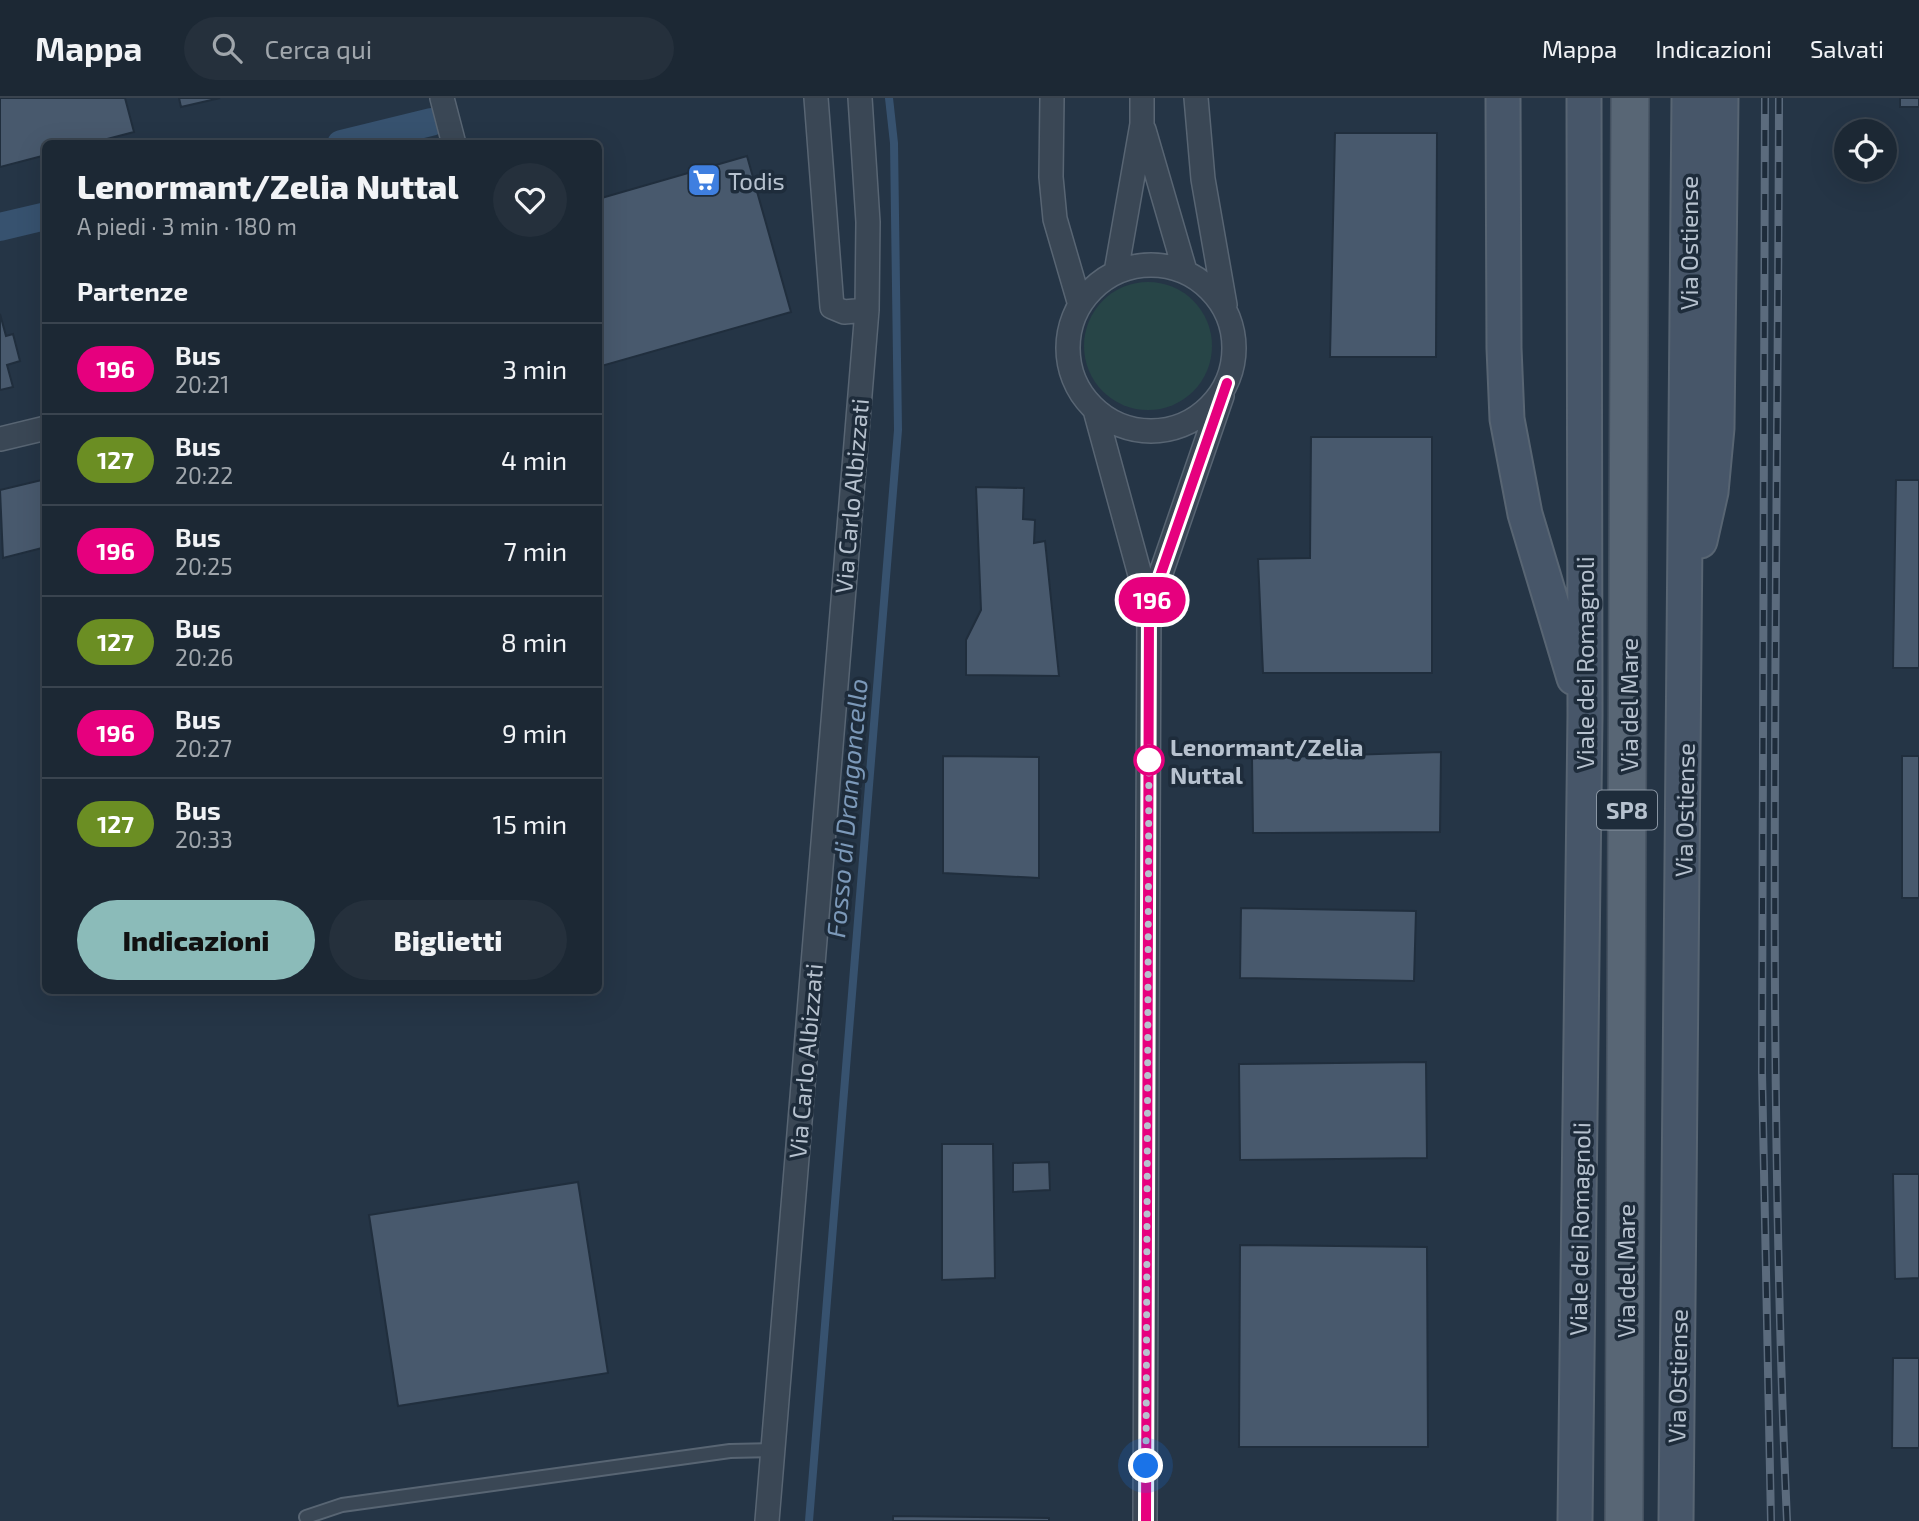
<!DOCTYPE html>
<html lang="it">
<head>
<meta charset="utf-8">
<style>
	body { margin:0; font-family:"Exo 2",sans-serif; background:#25303c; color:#f1f3f6; height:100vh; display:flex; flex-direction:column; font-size:26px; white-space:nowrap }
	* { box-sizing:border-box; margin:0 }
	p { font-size:23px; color:#a0a6ac }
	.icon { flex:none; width:38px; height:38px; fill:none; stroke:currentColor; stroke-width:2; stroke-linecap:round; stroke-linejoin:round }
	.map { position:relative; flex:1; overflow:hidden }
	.sheet { position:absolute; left:42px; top:42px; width:560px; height:854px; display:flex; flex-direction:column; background:#1c2834; border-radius:10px; box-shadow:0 7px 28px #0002,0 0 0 2px #3a444f }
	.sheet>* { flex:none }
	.badge { padding:0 14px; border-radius:23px; font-size:24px; line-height:46px }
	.buttons { position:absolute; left:1834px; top:21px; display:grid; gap:14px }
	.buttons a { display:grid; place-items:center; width:63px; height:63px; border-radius:50%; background:#1c2834; box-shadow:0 7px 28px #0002,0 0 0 2px #3a444f; font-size:35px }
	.you { position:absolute; width:35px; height:35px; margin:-18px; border:5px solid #fff; border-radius:50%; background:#1a73e8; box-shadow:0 0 0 10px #1a73e833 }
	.map>.badge { position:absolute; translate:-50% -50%; box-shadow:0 0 0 4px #fff }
	h2 { padding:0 35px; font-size:26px; line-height:63px }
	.round { display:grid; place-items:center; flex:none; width:74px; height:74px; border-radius:37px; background:#25303c }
	.overview { display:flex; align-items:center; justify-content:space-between; height:119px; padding:0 35px }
	h1 { font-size:33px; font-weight:800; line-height:52px }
	.action { display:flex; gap:14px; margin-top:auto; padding:14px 35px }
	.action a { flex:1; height:80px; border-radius:42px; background:#8bbbb9; color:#111; font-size:28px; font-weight:800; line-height:80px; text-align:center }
	.action a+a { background:#25303c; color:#f1f3f6 }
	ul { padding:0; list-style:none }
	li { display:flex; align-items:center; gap:21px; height:91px; padding:0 35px; border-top:2px solid #3a444f }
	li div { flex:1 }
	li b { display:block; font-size:26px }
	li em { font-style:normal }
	li .badge { min-width:77px; font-weight:700; text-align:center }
	header { display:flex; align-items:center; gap:42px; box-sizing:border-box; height:98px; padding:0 35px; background:#1c2834; border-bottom:2px solid #3a444f }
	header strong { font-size:33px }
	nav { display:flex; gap:38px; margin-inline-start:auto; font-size:24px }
	.search { width:490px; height:63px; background:#25303c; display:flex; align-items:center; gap:18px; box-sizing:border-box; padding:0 24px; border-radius:38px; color:#a0a6ac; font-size:26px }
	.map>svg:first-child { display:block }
	.green { fill:#274547 }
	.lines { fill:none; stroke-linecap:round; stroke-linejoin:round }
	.stream { stroke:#37526f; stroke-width:8 }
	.canal { stroke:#37526f; stroke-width:28 }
	.building { fill:#48596d; stroke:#202e3d; stroke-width:2 }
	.lane-casing { stroke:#586573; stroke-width:16 }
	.street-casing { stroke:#586573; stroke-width:26 }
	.secondary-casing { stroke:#586573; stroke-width:37 }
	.primary-casing { stroke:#43505f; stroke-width:40 }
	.lane { stroke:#3a4755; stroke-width:12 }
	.street { stroke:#3a4755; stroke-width:23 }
	.secondary { stroke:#475669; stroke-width:33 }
	.primary { stroke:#586675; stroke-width:37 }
	.rail-casing { stroke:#5b6b7d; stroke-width:8 }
	.rail { stroke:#1e2c3b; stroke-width:5; stroke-dasharray:16; stroke-linecap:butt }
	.line-casing { stroke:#fff; stroke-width:16 }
	.line { stroke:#e6007e; stroke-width:10 }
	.walk { stroke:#b7c2cf; stroke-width:7; stroke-dasharray:0 12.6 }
	.stop-dot { fill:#fff; stroke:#e6007e; stroke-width:3.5 }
	.labels { text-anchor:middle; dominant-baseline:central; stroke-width:7; stroke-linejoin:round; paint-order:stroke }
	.shield { fill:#1e2c3b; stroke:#8995a3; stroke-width:2 }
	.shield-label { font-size:23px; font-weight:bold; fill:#b7c2cf }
	.poi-label { font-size:24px; fill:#b7c2cf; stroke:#1e2c3b; text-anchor:start }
	.street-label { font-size:24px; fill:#b7c2cf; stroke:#1e2c3b }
	.stop-label { font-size:24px; font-weight:bold; fill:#b7c2cf; stroke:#1e2c3b; text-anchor:start }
	.water-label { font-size:26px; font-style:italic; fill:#7c99b9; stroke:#1e2c3b }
</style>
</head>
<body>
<header>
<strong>Mappa</strong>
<div class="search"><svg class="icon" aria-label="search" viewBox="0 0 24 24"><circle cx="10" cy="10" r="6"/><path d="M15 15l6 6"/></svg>Cerca qui</div>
<nav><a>Mappa</a><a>Indicazioni</a><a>Salvati</a></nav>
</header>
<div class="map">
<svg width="1919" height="1423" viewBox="0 0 1919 1423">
	<rect width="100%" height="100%" fill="#253546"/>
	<path class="green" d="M1084 248a64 64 0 1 1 128 0a64 64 0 1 1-128 0Z"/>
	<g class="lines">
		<path class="stream" d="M 809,1423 L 898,332 L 894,45 L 889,0"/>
		<path class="canal" d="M 341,46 L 431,24
			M 0,129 L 46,118"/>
	</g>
	<path class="building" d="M 0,0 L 125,0 L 134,34 L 88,46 L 46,46 L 46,57 L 0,69 Z
		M 179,0 L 220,0 L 181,9 Z
		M 1900,0 L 1919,0 L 1919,9 L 1900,9 Z
		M 1335,35 L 1437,35 L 1436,259 L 1330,259 Z
		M 747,58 L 791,214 L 598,269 L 598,101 Z
		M 0,216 L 6,238 L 13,236 L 20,263 L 7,267 L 13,289 L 0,292 Z
		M 1311,339 L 1432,339 L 1432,575 L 1263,575 L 1258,461 L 1310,460 Z
		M 46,381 L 46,449 L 3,460 L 0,392 Z
		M 1896,382 L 1919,382 L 1919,570 L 1893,570 Z
		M 976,389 L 1024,390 L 1023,421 L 1035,422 L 1034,445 L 1045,443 L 1059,578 L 966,577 L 966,542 L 981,512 Z
		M 1441,654 L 1440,734 L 1253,735 L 1252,660 Z
		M 943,658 L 1039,659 L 1039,780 L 943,775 Z
		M 1902,658 L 1919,658 L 1919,800 L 1902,800 Z
		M 1241,810 L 1416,813 L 1414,883 L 1240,880 Z
		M 1426,964 L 1427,1060 L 1240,1062 L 1239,966 Z
		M 942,1046 L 993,1046 L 995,1180 L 942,1182 Z
		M 1049,1064 L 1050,1092 L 1013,1094 L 1013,1065 Z
		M 1893,1076 L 1919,1076 L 1919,1180 L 1895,1181 Z
		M 578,1084 L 608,1275 L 398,1308 L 369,1117 Z
		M 1240,1147 L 1427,1149 L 1428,1349 L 1239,1349 Z
		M 1893,1260 L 1919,1260 L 1919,1350 L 1892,1350 Z
		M 893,1418 L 1049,1420 L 1049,1423 L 893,1423 Z"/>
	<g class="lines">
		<g class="lane-casing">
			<path id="lane" d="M 306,1419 L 342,1407 L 730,1353 L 773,1352"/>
		</g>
		<g class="street-casing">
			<path id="street" d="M 442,0 L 454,46
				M 816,0 L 832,209 L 844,214 L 867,212
				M 1052,0 L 1051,79 L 1055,121 L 1080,207
				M 1196,0 L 1203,81 L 1225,207
				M 1144,32 L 1185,173
				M1068 250a83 83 0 1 1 166 0a83 83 0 1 1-166 0Z
				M 1116,174 L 1142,26 L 1142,0
				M 1095,312 L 1149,510 L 1145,1423
				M 0,341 L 46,330
				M 1149,510 L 1222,298
				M 767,1423 L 867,212 L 868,124 L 860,0"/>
		</g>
		<g class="secondary-casing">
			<path id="secondary" d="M 1503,0 L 1504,250 L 1507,321 L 1525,416 L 1574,580
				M 1700,443 L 1711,394 L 1717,330 L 1721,0
				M 1575,1423 L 1585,617 L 1584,0
				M 1676,1423 L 1689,0"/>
		</g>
		<g class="primary-casing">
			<path id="primary" d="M 1624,1423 L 1630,0"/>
		</g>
		<use href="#lane" class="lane"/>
		<use href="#street" class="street"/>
		<use href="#secondary" class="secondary"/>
		<use href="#primary" class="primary"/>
		<g class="rail-casing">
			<path id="rail" d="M 1765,0 L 1762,974 L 1771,1423
				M 1779,0 C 1778,474 1766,949 1787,1423"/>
		</g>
		<use href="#rail" class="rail"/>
	</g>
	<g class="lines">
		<g class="line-casing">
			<path id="line" d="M 1146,1423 L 1149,510 L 1227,285"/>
		</g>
		<use href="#line" class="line"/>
		<path class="walk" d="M 1146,1368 L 1149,649 L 1149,662"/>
	</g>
	<defs>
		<g id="supermarket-square" transform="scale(1.75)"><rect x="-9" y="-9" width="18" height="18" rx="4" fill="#3f7fe0" stroke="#1e2c3b"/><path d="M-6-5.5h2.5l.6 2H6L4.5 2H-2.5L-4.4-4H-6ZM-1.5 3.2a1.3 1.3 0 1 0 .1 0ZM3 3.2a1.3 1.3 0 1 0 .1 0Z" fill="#fff"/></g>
	</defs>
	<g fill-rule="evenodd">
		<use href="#supermarket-square" x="704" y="82"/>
	</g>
	<circle class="stop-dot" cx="1149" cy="662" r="14"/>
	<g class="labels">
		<rect class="shield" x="1597" y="692.5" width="60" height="39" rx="5"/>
		<g class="shield-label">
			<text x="1627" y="712">SP8</text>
		</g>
		<g class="poi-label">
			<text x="728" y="82">Todis</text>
		</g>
		<g class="street-label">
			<text transform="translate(1688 145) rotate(-90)">Via Ostiense</text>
			<text transform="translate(851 398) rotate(-85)">Via Carlo Albizzati</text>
			<text transform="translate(1584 565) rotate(-90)">Viale dei Romagnoli</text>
			<text transform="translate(1628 607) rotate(-90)">Via del Mare</text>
			<text transform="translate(1684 712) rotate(-89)">Via Ostiense</text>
			<text transform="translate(805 963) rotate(-85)">Via Carlo Albizzati</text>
			<text transform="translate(1579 1131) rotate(-89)">Viale dei Romagnoli</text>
			<text transform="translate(1625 1173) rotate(-90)">Via del Mare</text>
			<text transform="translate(1677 1278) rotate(-89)">Via Ostiense</text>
		</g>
		<g class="stop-label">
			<text x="1170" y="648">Lenormant/Zelia<tspan x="1170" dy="28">Nuttal</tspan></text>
		</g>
		<g class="water-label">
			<text transform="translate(846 710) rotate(-85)">Fosso di Drangoncello</text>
		</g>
	</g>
</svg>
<div class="buttons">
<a><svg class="icon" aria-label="locate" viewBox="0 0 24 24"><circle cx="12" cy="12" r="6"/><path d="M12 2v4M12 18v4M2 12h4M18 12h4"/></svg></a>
</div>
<div class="you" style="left:1146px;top:1368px"></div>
<b class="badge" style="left:1152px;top:502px;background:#e6007e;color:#fff">196</b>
<section class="sheet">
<div class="overview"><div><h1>Lenormant/Zelia Nuttal</h1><p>A piedi · 3 min · 180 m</p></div><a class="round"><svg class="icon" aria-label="heart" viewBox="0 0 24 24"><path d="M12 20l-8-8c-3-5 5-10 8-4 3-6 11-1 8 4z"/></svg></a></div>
<h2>Partenze</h2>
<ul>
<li><span class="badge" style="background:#e6007e;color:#fff">196</span><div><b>Bus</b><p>20:21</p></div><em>3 min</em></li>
<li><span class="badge" style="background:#6b8e23;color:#fff">127</span><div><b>Bus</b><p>20:22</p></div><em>4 min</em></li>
<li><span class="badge" style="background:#e6007e;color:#fff">196</span><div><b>Bus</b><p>20:25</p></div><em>7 min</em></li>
<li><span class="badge" style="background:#6b8e23;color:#fff">127</span><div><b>Bus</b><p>20:26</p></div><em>8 min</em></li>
<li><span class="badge" style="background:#e6007e;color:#fff">196</span><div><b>Bus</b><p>20:27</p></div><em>9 min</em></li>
<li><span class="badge" style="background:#6b8e23;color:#fff">127</span><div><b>Bus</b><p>20:33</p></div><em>15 min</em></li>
</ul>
<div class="action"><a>Indicazioni</a><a>Biglietti</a></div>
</section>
</div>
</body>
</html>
